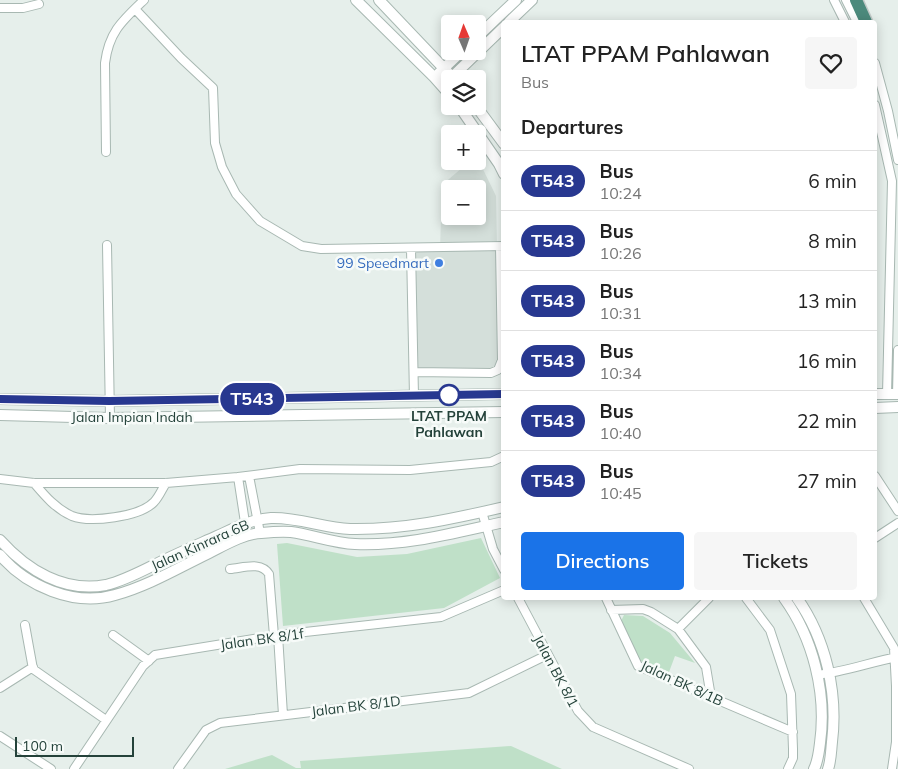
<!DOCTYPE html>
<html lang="en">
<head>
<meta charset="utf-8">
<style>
	body { margin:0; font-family:Mulish,sans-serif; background:#f6f6f6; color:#222; height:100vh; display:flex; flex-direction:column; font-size:19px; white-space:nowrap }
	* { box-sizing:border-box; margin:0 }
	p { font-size:16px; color:#767676 }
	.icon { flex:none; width:28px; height:28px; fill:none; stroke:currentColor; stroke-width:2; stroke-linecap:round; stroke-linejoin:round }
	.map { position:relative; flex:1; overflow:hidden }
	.panel { position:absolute; left:501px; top:20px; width:376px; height:580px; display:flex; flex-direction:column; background:#fff; border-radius:5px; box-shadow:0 2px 12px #0003 }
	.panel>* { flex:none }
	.badge { padding:0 10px; border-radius:16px; font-size:18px; line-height:32px }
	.needle { width:32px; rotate:358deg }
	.tools { position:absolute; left:441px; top:15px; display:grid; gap:10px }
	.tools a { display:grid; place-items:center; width:45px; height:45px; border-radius:5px; background:#fff; box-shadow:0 2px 12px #0003; font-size:25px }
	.scale { position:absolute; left:15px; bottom:12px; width:119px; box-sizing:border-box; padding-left:5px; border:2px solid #24423a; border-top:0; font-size:14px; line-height:18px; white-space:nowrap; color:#24423a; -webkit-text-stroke:4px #f7fbf9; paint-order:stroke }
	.map>.badge { position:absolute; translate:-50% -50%; box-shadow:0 0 0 2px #fff }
	h2 { padding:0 20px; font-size:19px; line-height:45px }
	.round { display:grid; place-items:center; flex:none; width:52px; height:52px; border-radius:5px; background:#f6f6f6 }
	.overview { display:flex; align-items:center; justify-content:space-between; height:85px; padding:0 20px }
	h1 { font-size:24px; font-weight:600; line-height:38px }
	.action { display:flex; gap:10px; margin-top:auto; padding:10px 20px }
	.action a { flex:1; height:58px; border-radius:5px; background:#1a73e8; color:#fff; font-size:20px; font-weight:600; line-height:58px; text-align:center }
	.action a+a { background:#f6f6f6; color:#222 }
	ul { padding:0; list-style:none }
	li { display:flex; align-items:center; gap:15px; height:60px; padding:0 20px; border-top:1px solid #e0e0e0 }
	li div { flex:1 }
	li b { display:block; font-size:19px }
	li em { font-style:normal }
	li .badge { min-width:55px; font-weight:700; text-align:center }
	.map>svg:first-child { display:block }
	.built { fill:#d4dfda; fill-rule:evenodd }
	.green { fill:#bfe0c8 }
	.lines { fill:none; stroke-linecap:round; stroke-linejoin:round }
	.minor-casing { stroke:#a8b8b2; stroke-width:10 }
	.tertiary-casing { stroke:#a8b8b2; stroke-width:12 }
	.trunk-casing { stroke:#c2cac8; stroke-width:15 }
	.minor { stroke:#fff; stroke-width:8 }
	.tertiary { stroke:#fff; stroke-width:10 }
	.trunk { stroke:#4c8a7c; stroke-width:12 }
	.line-casing { stroke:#fff; stroke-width:11 }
	.line { stroke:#283890; stroke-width:8 }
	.shop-dot { fill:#3f7fe0; stroke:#f7fbf9; stroke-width:2 }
	.stop-dot { fill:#fff; stroke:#283890; stroke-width:2.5 }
	.labels { text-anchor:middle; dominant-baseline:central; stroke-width:5; stroke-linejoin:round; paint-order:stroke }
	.shop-label { font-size:14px; fill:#366cbe; stroke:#f7fbf9; text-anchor:end }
	.stop-label { font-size:14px; font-weight:bold; fill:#24423a; stroke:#f7fbf9 }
	.street-label { font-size:14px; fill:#24423a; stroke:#f7fbf9 }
</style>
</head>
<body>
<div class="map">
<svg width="898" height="769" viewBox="0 0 898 769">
	<rect width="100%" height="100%" fill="#e6efeb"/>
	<path class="built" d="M 478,159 L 496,196 L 499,358 L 496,366 L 489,369 L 417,369 L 414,252 L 440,250 L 442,185 L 470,161 L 478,161 ZM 450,189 L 478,189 L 478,216 L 450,216 Z"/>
	<path class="green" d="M 481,538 L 500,578 L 444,608 L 283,626 L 277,544 L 287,543 L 357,557 L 407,554 Z
		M 624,615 L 643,616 L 670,633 L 695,663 L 675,656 L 669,672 L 640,661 L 621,621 Z
		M 511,746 L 562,769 L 225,769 L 272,755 L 296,768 L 301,768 L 300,761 Z"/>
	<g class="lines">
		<g class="minor-casing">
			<path id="minor" d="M 834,0 L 845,22
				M 846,0 L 857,22
				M 0,8 L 23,8 L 39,4
				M 135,9 L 181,58 L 213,88 L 215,143 L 222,167 L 236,194 L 260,221 L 302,246 L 321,249 L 504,246
				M 875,63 L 888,111 L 898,160
				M 875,105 L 892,181 L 887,394
				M 106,152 L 105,63 C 109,32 122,21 144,0
				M 107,245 L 110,418
				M 411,249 L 414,396
				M 414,372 L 491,373 L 498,370 L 502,360 L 500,247
				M 897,394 L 898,350
				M 249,476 L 260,533
				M 875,476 L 898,511
				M 238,477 L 246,529
				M 0,479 L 34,483 L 166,483 L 238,477 L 300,469 L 410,470 L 491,462 L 504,456
				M 34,483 C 45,496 56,509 72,516 C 90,523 140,517 154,502 C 159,497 162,489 166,483
				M 482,512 L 493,549 L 504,570
				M 875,538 L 898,523
				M 230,569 C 243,568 261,561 269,574 L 274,636
				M 518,598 L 578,711 L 593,727 L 689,769
				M 606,598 L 638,666 L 793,732
				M 746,598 L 770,630 L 791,694 L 793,749 L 793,758 L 788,769
				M 864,598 L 894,648 L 896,686 L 896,742 L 892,769
				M 611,610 L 643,609 L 651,612 L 678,629 L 706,667 L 711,697
				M 25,625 L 33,669 L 106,720
				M 678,629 L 709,598
				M 113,635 L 149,661
				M 278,635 L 283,715
				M 817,675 C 844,672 871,662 898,657
				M 0,688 L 33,667
				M 0,736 L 51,769
				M 74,769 L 143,666 L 155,655 L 278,635 L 441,617 L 504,590
				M 178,769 L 206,730 L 220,723 L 469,693 L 547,655"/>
		</g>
		<g class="tertiary-casing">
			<path id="tertiary" d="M 356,0 L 434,77 L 450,95
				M 379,0 L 454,79
				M 509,22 L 532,0
				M 478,36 L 516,0
				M 439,73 L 462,51
				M 449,80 L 504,27
				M 459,106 L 499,164 L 504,174
				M 476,106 L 504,144
				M 875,394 L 898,394
				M 0,399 L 109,401 L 504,394
				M 875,408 L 898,407
				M 0,415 L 110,418 L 504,412
				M 0,540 C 27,570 64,593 106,585 C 123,581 140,572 156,564 C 176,554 197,545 217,536 C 235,528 252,519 271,518 C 298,517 324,528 350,529 C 403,530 453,519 504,507
				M 0,555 C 26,586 74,607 115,595 C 148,586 178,568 209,553 C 225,545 243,534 261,533 C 271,532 282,531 291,532 C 313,535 333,543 355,544 C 407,546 453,533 504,522
				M 784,598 C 813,638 827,693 820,743 C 819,752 818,761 814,769
				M 797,598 C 826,639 838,693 832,742 C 831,751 831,761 828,769"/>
		</g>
		<g class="trunk-casing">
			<path id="trunk" d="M 856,0 L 866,22"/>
		</g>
		<use href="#minor" class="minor"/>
		<use href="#tertiary" class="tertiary"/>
		<use href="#trunk" class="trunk"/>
	</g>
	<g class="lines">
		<g class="line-casing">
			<path id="line" d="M 0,399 L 109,401 L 504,394"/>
		</g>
		<use href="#line" class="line"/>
	</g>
	<circle class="shop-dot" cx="439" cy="263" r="5"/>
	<circle class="stop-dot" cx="449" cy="395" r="10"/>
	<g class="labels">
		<g class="shop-label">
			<text x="429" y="263">99 Speedmart</text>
		</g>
		<g class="stop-label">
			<text x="449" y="416">LTAT PPAM<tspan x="449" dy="16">Pahlawan</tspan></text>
		</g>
		<g class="street-label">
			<text x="132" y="417">Jalan Impian Indah</text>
			<text transform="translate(200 545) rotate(-24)">Jalan Kinrara 6B</text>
			<text transform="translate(262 639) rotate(-8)">Jalan BK 8/1f</text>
			<text transform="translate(556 671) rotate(62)">Jalan BK 8/1</text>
			<text transform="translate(682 683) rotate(25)">Jalan BK 8/1B</text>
			<text transform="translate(356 706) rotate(-7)">Jalan BK 8/1D</text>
		</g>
	</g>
</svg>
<div class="tools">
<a><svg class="needle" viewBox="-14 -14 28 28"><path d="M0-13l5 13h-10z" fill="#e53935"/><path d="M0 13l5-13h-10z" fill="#767676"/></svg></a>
<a><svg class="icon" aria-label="layers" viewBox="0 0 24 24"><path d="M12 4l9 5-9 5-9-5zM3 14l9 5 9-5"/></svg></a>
<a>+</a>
<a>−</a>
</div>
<div class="scale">100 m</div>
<b class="badge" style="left:252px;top:399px;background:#283890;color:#fff">T543</b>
<section class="panel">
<div class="overview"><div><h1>LTAT PPAM Pahlawan</h1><p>Bus</p></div><a class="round"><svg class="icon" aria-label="heart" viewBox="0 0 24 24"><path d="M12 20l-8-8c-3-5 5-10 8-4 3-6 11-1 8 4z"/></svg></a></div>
<h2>Departures</h2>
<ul>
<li><span class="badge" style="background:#283890;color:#fff">T543</span><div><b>Bus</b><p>10:24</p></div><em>6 min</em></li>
<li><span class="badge" style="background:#283890;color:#fff">T543</span><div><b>Bus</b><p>10:26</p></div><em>8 min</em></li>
<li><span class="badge" style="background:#283890;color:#fff">T543</span><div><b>Bus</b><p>10:31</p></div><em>13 min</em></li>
<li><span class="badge" style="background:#283890;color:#fff">T543</span><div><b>Bus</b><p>10:34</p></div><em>16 min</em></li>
<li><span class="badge" style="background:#283890;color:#fff">T543</span><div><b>Bus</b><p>10:40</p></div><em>22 min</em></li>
<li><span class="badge" style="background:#283890;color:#fff">T543</span><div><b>Bus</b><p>10:45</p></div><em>27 min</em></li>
</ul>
<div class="action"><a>Directions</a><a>Tickets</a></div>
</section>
</div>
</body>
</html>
